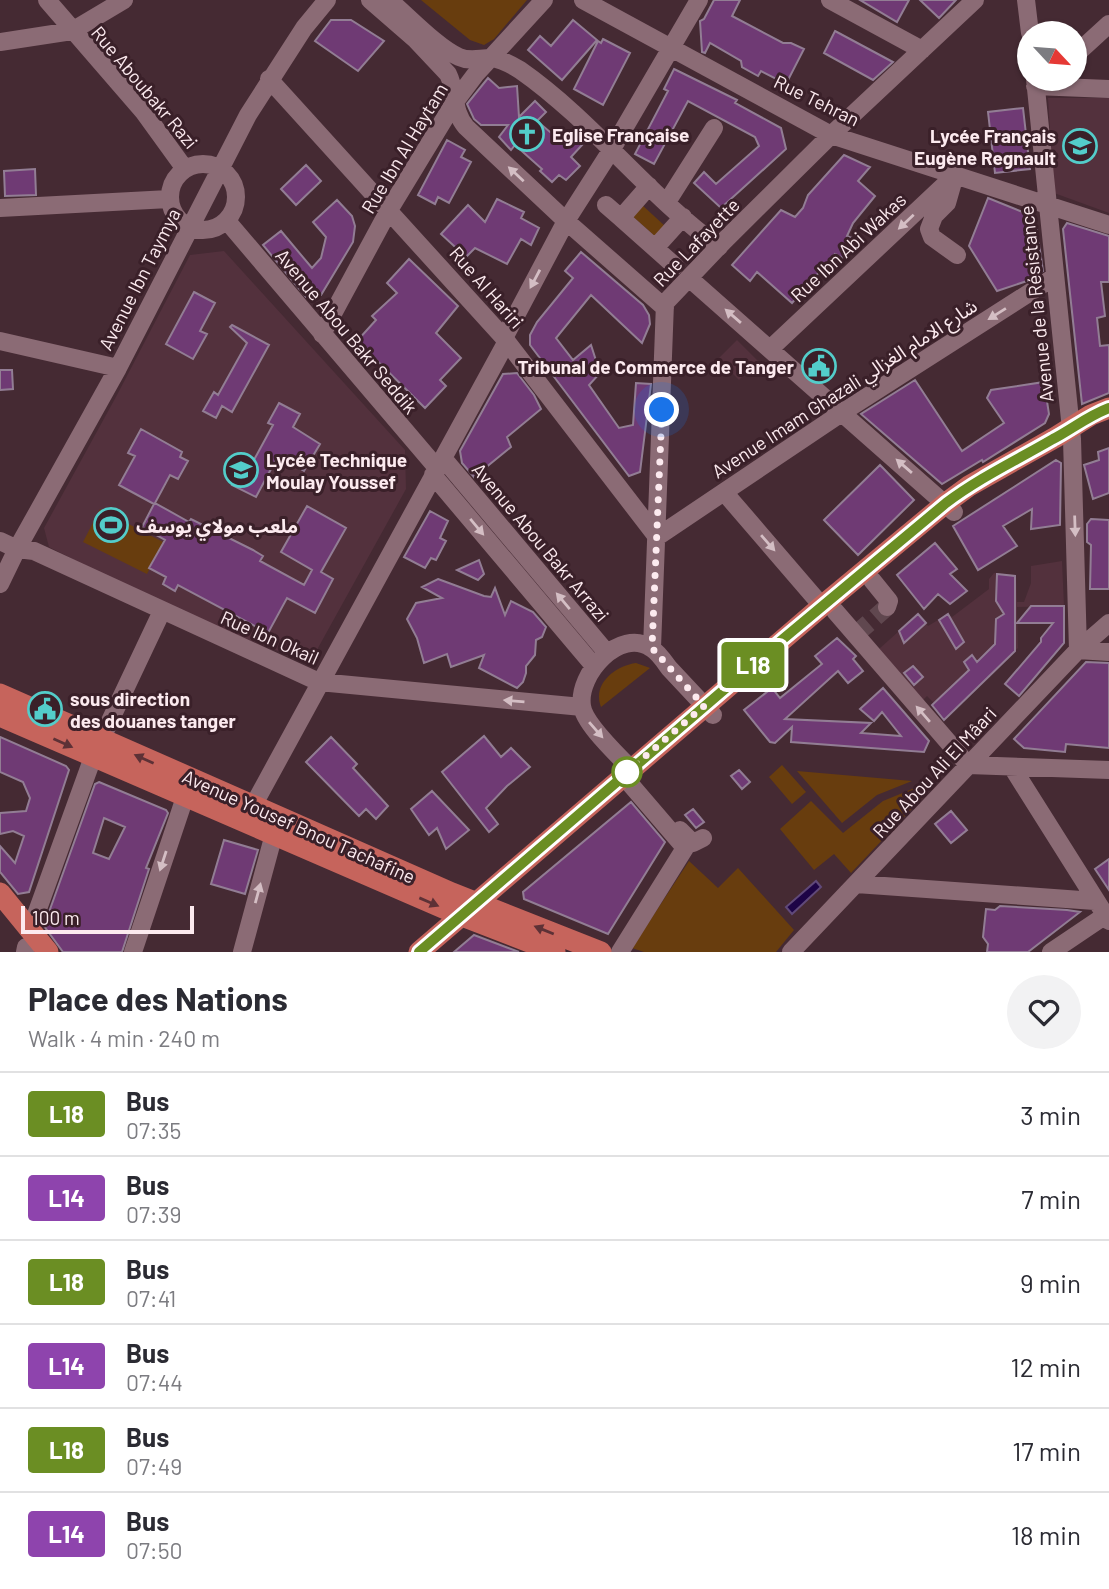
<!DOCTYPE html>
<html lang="en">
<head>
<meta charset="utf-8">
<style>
	body { margin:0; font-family:Barlow,"Noto Sans Arabic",sans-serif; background:#f2f2f3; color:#2b2b33; height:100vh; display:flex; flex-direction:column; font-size:26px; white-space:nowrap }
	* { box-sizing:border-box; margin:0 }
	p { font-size:23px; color:#7c7c81 }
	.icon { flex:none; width:38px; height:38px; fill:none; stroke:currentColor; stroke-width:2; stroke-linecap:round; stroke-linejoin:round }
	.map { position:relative; height:952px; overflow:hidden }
	.sheet { display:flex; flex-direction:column; background:#fff; flex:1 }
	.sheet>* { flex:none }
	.badge { padding:0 14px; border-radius:5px; font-size:24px; line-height:46px }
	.needle { width:46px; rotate:116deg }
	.controls { position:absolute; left:1017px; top:21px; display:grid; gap:14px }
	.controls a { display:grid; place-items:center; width:70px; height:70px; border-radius:50%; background:#fff; box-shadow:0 2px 5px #0004; font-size:35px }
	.scale { position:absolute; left:21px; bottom:18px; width:173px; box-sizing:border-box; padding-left:7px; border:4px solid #fceaef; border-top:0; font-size:19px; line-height:24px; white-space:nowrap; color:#fceaef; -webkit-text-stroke:5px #3a2029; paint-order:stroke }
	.you { position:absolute; width:35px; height:35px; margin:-18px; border:5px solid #fff; border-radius:50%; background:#1a73e8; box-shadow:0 0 0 10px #1a73e833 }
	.map>.badge { position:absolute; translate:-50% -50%; box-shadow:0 0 0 4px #fff }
	.round { display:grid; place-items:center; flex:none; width:74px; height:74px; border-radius:37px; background:#f2f2f3 }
	.head { display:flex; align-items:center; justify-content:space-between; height:119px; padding:0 28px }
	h1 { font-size:33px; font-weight:700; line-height:52px }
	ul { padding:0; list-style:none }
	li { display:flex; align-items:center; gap:21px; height:84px; padding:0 28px; border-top:2px solid #e1e1e2 }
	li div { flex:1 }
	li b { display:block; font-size:26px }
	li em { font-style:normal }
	li .badge { min-width:77px; font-weight:700; text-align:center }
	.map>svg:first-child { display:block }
	.built { fill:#53313d }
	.green { fill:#683d0e }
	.water { fill:#1d0446; stroke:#604979; stroke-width:2 }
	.building { fill:#6f3a74; stroke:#927d94; stroke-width:2; fill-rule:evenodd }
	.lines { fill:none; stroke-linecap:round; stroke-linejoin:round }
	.minor-tunnel { stroke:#60474f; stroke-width:18; stroke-dasharray:18 9; stroke-linecap:butt }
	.minor { stroke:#8b6b75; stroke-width:18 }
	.major { stroke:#c6645c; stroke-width:21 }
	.oneway { fill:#d4bec4 }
	.oneway2 { fill:#5d3136 }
	.line-casing { stroke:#fff; stroke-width:16 }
	.line { stroke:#6b8e23; stroke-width:10 }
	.walk { stroke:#fceaef; stroke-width:7; stroke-dasharray:0 12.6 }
	.stop-dot { fill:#fff; stroke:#6b8e23; stroke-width:3.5 }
	.labels { text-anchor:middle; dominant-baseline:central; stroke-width:6; stroke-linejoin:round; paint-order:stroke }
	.street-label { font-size:19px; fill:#fceaef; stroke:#3a2029 }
	.poi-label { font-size:19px; font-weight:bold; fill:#fceaef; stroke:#3a2029; text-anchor:start }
</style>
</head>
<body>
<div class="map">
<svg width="1109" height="952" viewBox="0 0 1109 952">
	<rect width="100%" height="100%" fill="#452a33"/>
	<path class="built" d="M 1048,98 L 1109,98 L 1109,213 L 1054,193 Z
		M 224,251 L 405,450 L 406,489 L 313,657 L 302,660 L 184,615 L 49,547 L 44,528 L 117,395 L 190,255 Z
		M 737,340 L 758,361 L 739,380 L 718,359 Z
		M 1062,561 L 1064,606 L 1017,607 L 1018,648 L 981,684 L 969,670 L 934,703 L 927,696 L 923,700 L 879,649 L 918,614 L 928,626 L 948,614 L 952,617 L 989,589 L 989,579 L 994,573 L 1016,575 L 1017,602 L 1024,602 L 1031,583 L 1031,566 Z"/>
	<path class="green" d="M 421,0 L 527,0 L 494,39 L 484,45 L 470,40 Z
		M 641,204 L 666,227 L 657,238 L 631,215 Z
		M 100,509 L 163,542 L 147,574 L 83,542 Z
		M 636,663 L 650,668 L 601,707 C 592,684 615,666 636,663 Z
		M 782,765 L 806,792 L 792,804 L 769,777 Z
		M 797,771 L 912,781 L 877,795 L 842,823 Z
		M 927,783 L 927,791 L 921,799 L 851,873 L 834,854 L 814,870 L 780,829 L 811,801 L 843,833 L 883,801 Z
		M 689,861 L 718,888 L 738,868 L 794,930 L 776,952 L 644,952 L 632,948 Z"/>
	<path class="water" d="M 816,881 L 821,887 L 792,914 L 786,907 Z"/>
	<path class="building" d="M 714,0 L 740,0 L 732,16 L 783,43 L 791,43 L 804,49 L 786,84 L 761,71 L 758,76 L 742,67 L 741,61 L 710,43 L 705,53 L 702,52 L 700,21 L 704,19 Z
		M 860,0 L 909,0 L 897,22 Z
		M 920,0 L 956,0 L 939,18 Z
		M 331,20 L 351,20 L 384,41 L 358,71 L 315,41 Z
		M 573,20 L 597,40 L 562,80 L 528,50 L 540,36 L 551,46 Z
		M 835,31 L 891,61 L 893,62 L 873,80 L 824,53 Z
		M 603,39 L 630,53 L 603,105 L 574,89 L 598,41 L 601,43 Z
		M 674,69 L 737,100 L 735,103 L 781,128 L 786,149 L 721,208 L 694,183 L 704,172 L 716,184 L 759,146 L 755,137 L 688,101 L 654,164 L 635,154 L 668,91 L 664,89 Z
		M 488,78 L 499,88 L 517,86 L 519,117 L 535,101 L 546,112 L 537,121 L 563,143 L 571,135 L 582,145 L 571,157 L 580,166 L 566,180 L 559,175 L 552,182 L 540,171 L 542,169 L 515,145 L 511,150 L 499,137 L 508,125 L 481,125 L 474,119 L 467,104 Z
		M 1023,108 L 1030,169 L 995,173 L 988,112 Z
		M 447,140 L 465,150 L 461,157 L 471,162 L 449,203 L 438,197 L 435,204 L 418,195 Z
		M 844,155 L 870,167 L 858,181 L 875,196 L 853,223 L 847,236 L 852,238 L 843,258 L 835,254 L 792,303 L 757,272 L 750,281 L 732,265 L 781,210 L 795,217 L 803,208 L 808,195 Z
		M 306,165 L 321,181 L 296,205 L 281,189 Z
		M 35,169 L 36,195 L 5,196 L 4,171 Z
		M 988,198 L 1035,217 L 1043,271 L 1027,281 L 997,291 L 969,246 Z
		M 497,199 L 524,212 L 521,218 L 539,228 L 531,245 L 521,239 L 507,264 L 475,248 L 466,257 L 441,234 L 468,205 L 485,222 Z
		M 337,200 L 352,216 L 355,226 L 353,242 L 321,295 L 306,297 L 263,245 L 281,231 L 312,268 L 321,258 L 326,237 L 313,222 Z
		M 1067,223 L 1109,236 L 1109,282 L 1101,282 L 1105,316 L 1097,318 L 1100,346 L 1109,345 L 1109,393 L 1082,404 L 1063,229 Z
		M 581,252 L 643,305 L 649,315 L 650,324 L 642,343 L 591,295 L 556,338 L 573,360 L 591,345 L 600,373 L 589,385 L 619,428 L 633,425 L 636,383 L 651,384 L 640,472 L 629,476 L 530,345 L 530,335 L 537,322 L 573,278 L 565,271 Z
		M 409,259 L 458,306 L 436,333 L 461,358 L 440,380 L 446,386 L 425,408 L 357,341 L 376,320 L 372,316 L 397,293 L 387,283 Z
		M 194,292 L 215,303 L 200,331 L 207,334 L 193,359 L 166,344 Z
		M 232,325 L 269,345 L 232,412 L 222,406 L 216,418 L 203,411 L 214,392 L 218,395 L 247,343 L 230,327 Z
		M 0,370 L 12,370 L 13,389 L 0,390 Z
		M 517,373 L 534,395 L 541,409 L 507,437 L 511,447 L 474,477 L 462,463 L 460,451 L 503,374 Z
		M 915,380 L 962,451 L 1004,423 L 987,398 L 991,390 L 1044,382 L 1049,414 L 1045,423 L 983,462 L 982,460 L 942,484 L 861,414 Z
		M 279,403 L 300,414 L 293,427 L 320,444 L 304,471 L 278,456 L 256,497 L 232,485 L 242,465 L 249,469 L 273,425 L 268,423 Z
		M 141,429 L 182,452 L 180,457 L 188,461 L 178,479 L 170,475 L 155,503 L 189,522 L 191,519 L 253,550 L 263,556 L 260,561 L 304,585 L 312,570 L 281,552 L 307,506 L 346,528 L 321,572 L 333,579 L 315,613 L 287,598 L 268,633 L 178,585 L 175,591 L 163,584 L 166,577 L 149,568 L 165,540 L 142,527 L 154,504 L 119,485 L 135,456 L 128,453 Z
		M 1109,448 L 1109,493 L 1093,499 L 1084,465 L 1099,460 L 1098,452 Z
		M 1056,460 L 1061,463 L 1060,525 L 1031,529 L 1032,509 L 1003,526 L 1017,546 L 978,570 L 953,526 Z
		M 880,465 L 914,500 L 858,555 L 824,520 Z
		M 430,511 L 448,521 L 440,538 L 446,541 L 436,560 L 431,558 L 425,568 L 404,557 Z
		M 1091,519 L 1109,520 L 1109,589 L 1090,589 L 1091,545 L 1087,542 L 1087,524 Z
		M 935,543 L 957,569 L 950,574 L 967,591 L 950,604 L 938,594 L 924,609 L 897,575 Z
		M 479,560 L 484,574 L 478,580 L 457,570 Z
		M 997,574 L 1015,576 L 1015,651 L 944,720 L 932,705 L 969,670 L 964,662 L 972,655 L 977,662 L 995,644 L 996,619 L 1004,614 L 996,601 Z
		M 438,579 L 484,596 L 491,597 L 495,588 L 505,615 L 511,601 L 533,612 L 546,627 L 542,637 L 536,640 L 535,655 L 526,666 L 526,673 L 523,682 L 517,688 L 479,668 L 484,655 L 451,667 L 447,654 L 424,663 L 417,638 L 407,619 L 416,603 L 442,598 L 422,587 Z
		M 1031,606 L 1064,606 L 1064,643 L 1019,696 L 1005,684 L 1041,642 L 1041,638 L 1053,623 L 1017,623 Z
		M 918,614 L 926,623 L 904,643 L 899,631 Z
		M 948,614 L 964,642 L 956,649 L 939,620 Z
		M 837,638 L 856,656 L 853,659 L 863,671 L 848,683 L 838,671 L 785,719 L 871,723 L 861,733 L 901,736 L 882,712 L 874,721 L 860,709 L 883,688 L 929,741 L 924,752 L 791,742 L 792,727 L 775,743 L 770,742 L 744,710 L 772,688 L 780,698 L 822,664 L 815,656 Z
		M 1086,662 L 1109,663 L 1109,748 L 1066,744 L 1065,752 L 1024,748 L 1014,739 Z
		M 913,666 L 923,677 L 914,685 L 904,673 Z
		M 484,736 L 501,757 L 511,748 L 530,767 L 507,786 L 486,808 L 498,824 L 489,832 L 442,772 Z
		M 0,737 L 66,766 L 69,770 L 29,892 L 18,894 L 0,872 L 0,846 L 15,863 L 24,836 L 13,831 L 0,834 L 0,813 L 26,811 L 30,798 L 23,782 L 0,772 Z
		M 331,737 L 357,764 L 353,768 L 388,806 L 376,819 L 366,809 L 359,816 L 306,762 Z
		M 739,770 L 750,782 L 742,789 L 731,776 Z
		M 99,782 L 166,810 L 168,813 L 146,868 L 149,869 L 122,952 L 63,952 L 44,926 L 95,784 ZM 104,818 L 125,827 L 109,859 L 93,853 Z
		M 432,791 L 469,830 L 446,849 L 437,828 L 429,835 L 411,809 Z
		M 631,802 L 665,842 L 608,934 L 524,899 L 523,892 Z
		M 693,809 L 704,822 L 696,828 L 685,815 Z
		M 951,811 L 967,830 L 951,843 L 935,824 Z
		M 224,840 L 258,850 L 245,894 L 211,884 Z
		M 1109,859 L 1109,890 L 1095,869 Z
		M 1000,906 L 1067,910 L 1080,912 L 1028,952 L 987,952 L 988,944 L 983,937 L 986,909 L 995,910 Z
		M 474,935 L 519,952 L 454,952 Z"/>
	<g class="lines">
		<path class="minor-tunnel" d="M 855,635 L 887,607"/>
		<path class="minor" d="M 47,0 L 143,111 L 185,169
			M 370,0 L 416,40 L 448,74 C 457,92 452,111 466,127 L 566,221 L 665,308
			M 389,0 C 408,16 438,48 459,57 C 470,62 480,58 491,58 C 501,59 512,65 520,70 C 593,121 647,195 719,247
			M 583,0 L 831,135 L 1109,225
			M 830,0 L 922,50
			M 1026,0 L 1030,33
			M 0,42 L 72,31 L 124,0
			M 1074,56 L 1109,24
			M 269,79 L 504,338 L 657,537
			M 1035,79 L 1072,439 L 1078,650
			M 1035,86 L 1109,89
			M170 197a33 33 0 1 1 66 0a33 33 0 1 1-66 0Z
			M 955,175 L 947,203 L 934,216 L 929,229 L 932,237 L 957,255
			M 649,186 L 621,218 L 675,266
			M 667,202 L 714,128
			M 606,205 L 621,218
			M 0,208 L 169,199
			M 227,221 L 437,468
			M 655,248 L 683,217
			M 689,278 L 954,512
			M 322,334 L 389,210 L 454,103 L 475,75 L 544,0
			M 504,338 L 566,221 L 612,149 L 699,0
			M 0,341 L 118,368
			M 770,349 L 955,175
			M 443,458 L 607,653
			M 433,475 L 594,666
			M 724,492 L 822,606
			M 657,537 L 843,412 L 1054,277
			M 0,541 L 17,549 L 34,551 L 319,682 L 582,707
			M 872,580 L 889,601 L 887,607
			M 0,584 L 17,549 L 118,368 L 248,115 L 304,28 L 327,0
			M 835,611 L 968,765 L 1109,770
			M 652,648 L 665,303 L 725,240 L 831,135 L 975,0
			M 1078,650 L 1109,652
			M 101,740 L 162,611
			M 1012,767 L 1109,921
			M 631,769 C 618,755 584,724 582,706 C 577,674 620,627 651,648 C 658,652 664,661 669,668 C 684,684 698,699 713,715
			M 253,806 L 507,341
			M 680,830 L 693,843 L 703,838
			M 856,884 L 1095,901
			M 30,931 L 93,757
			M 25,952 L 26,947
			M 133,952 L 185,797
			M 242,952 L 274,834
			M 620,952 L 685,848 L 631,785
			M 791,952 L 1078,650 L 1109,623
			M 1051,952 L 1109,913"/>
		<path class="major" d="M 0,694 L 452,893 L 601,952
			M 0,716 L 462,916 L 555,952
			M 0,893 L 48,952
			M 419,952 L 822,606 L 946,503 L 969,486 L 1056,437 L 1091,415 L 1109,408"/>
	</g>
	<defs><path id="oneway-solid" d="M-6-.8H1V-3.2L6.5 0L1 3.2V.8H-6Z" transform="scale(1.75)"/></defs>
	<g class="oneway">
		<use href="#oneway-solid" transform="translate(516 174) rotate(-137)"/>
		<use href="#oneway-solid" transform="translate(906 222) rotate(137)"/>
		<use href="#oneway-solid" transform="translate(535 279) rotate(118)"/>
		<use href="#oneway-solid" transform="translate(997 314) rotate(148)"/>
		<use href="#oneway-solid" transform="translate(733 316) rotate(-139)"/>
		<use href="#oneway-solid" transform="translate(904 466) rotate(-139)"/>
		<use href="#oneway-solid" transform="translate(1075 526) rotate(88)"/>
		<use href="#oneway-solid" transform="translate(477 527) rotate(50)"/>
		<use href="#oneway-solid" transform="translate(768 543) rotate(49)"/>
		<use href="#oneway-solid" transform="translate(563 601) rotate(-130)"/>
		<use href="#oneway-solid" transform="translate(514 701) rotate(-175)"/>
		<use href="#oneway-solid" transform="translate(923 714) rotate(-131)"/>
		<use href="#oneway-solid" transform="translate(596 730) rotate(49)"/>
		<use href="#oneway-solid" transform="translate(163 861) rotate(108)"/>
		<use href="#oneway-solid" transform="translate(258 893) rotate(-75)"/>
	</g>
	<g class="oneway2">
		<use href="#oneway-solid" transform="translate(63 743) rotate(24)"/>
		<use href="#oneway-solid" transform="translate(144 759) rotate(-156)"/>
		<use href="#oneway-solid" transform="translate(429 902) rotate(23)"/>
		<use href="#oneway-solid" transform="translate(544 930) rotate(-158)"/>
	</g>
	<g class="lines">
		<g class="line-casing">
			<path id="line" d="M 419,952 L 783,639 L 946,503 C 979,478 1017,460 1053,439 C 1072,429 1088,416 1109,408"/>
		</g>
		<use href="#line" class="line"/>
		<path class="walk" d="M 627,772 L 704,706 L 652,648 L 662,410"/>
	</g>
	<defs>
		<g id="church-ring" transform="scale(1.75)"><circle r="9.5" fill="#3a2029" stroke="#53cdca" stroke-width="1.5"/><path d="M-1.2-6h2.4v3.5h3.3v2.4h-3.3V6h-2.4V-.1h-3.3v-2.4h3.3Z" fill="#53cdca"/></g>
		<g id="school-ring" transform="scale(1.75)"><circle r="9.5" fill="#3a2029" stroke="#53cdca" stroke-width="1.5"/><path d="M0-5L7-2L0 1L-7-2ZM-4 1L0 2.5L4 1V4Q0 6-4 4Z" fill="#53cdca"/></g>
		<g id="civic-ring" transform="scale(1.75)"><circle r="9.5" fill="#3a2029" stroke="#53cdca" stroke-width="1.5"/><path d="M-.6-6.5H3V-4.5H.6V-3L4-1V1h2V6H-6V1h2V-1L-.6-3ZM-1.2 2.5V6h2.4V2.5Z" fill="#53cdca"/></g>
		<g id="university-ring" transform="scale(1.75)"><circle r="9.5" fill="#3a2029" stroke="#53cdca" stroke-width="1.5"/><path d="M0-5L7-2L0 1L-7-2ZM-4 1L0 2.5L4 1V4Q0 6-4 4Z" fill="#53cdca"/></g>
		<g id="stadium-ring" transform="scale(1.75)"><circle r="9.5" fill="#3a2029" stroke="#53cdca" stroke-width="1.5"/><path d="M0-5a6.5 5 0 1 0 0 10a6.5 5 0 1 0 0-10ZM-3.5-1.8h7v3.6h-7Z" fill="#53cdca"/></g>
	</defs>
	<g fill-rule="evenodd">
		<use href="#church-ring" x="527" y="134"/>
		<use href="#school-ring" x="1080" y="146"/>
		<use href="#civic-ring" x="819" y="366"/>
		<use href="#university-ring" x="241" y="470"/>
		<use href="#stadium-ring" x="111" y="525"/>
		<use href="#civic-ring" x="45" y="709"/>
	</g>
	<circle class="stop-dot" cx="627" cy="772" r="14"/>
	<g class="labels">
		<g class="street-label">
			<text transform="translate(145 87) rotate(50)">Rue Aboubakr Razi</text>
			<text transform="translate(817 100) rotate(26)">Rue Tehran</text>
			<text transform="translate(404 148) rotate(-59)">Rue Ibn Al Haytam</text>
			<text transform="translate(696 242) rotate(-46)">Rue Lafayette</text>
			<text transform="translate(848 247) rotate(-43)">Rue Ibn Abi Wakas</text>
			<text transform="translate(139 279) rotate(-63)">Avenue Ibn Taymya</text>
			<text transform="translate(487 287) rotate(49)">Rue Al Hariri</text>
			<text transform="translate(1036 304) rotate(-96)">Avenue de la Résistance</text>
			<text transform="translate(347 331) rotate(50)">Avenue Abou Bakr Seddik</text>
			<text transform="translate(844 388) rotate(-33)">Avenue Imam Ghazali شارع الامام الغزالي</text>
			<text transform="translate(541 542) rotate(50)">Avenue Abou Bakr Arrazi</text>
			<text transform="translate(270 637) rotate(24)">Rue Ibn Okail</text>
			<text transform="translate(934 772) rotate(-47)">Rue Abou Ali El Mâari</text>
			<text transform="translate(299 826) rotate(24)">Avenue Yousef Bnou Tachafine</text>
		</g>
		<g class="poi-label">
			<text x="552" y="134">Eglise Française</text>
			<text x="1056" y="135" text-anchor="end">Lycée Français<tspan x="1056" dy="22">Eugène Regnault</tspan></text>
			<text x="794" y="366" text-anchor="end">Tribunal de Commerce de Tanger</text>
			<text x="266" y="459">Lycée Technique<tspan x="266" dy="22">Moulay Youssef</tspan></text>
			<text x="136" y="525">ملعب مولاي يوسف</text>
			<text x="70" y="698">sous direction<tspan x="70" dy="22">des douanes tanger</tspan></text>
		</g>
	</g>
</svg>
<div class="controls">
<a><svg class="needle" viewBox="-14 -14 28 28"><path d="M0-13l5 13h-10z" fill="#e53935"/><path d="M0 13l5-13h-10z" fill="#7c7c81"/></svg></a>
</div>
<div class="scale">100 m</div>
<div class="you" style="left:662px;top:410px"></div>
<b class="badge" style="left:753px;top:665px;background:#6b8e23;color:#fff">L18</b>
</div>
<section class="sheet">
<div class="head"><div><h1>Place des Nations</h1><p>Walk · 4 min · 240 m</p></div><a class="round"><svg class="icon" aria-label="heart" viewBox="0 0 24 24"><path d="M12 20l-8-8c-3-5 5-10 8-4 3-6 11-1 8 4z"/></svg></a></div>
<ul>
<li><span class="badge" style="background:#6b8e23;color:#fff">L18</span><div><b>Bus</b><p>07:35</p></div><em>3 min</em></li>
<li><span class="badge" style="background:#8e44ad;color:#fff">L14</span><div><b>Bus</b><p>07:39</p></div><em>7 min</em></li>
<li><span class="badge" style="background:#6b8e23;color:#fff">L18</span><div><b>Bus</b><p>07:41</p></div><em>9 min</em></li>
<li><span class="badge" style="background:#8e44ad;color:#fff">L14</span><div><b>Bus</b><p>07:44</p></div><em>12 min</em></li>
<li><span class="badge" style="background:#6b8e23;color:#fff">L18</span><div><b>Bus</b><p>07:49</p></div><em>17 min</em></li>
<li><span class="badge" style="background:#8e44ad;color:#fff">L14</span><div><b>Bus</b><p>07:50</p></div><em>18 min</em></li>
</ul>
</section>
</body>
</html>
